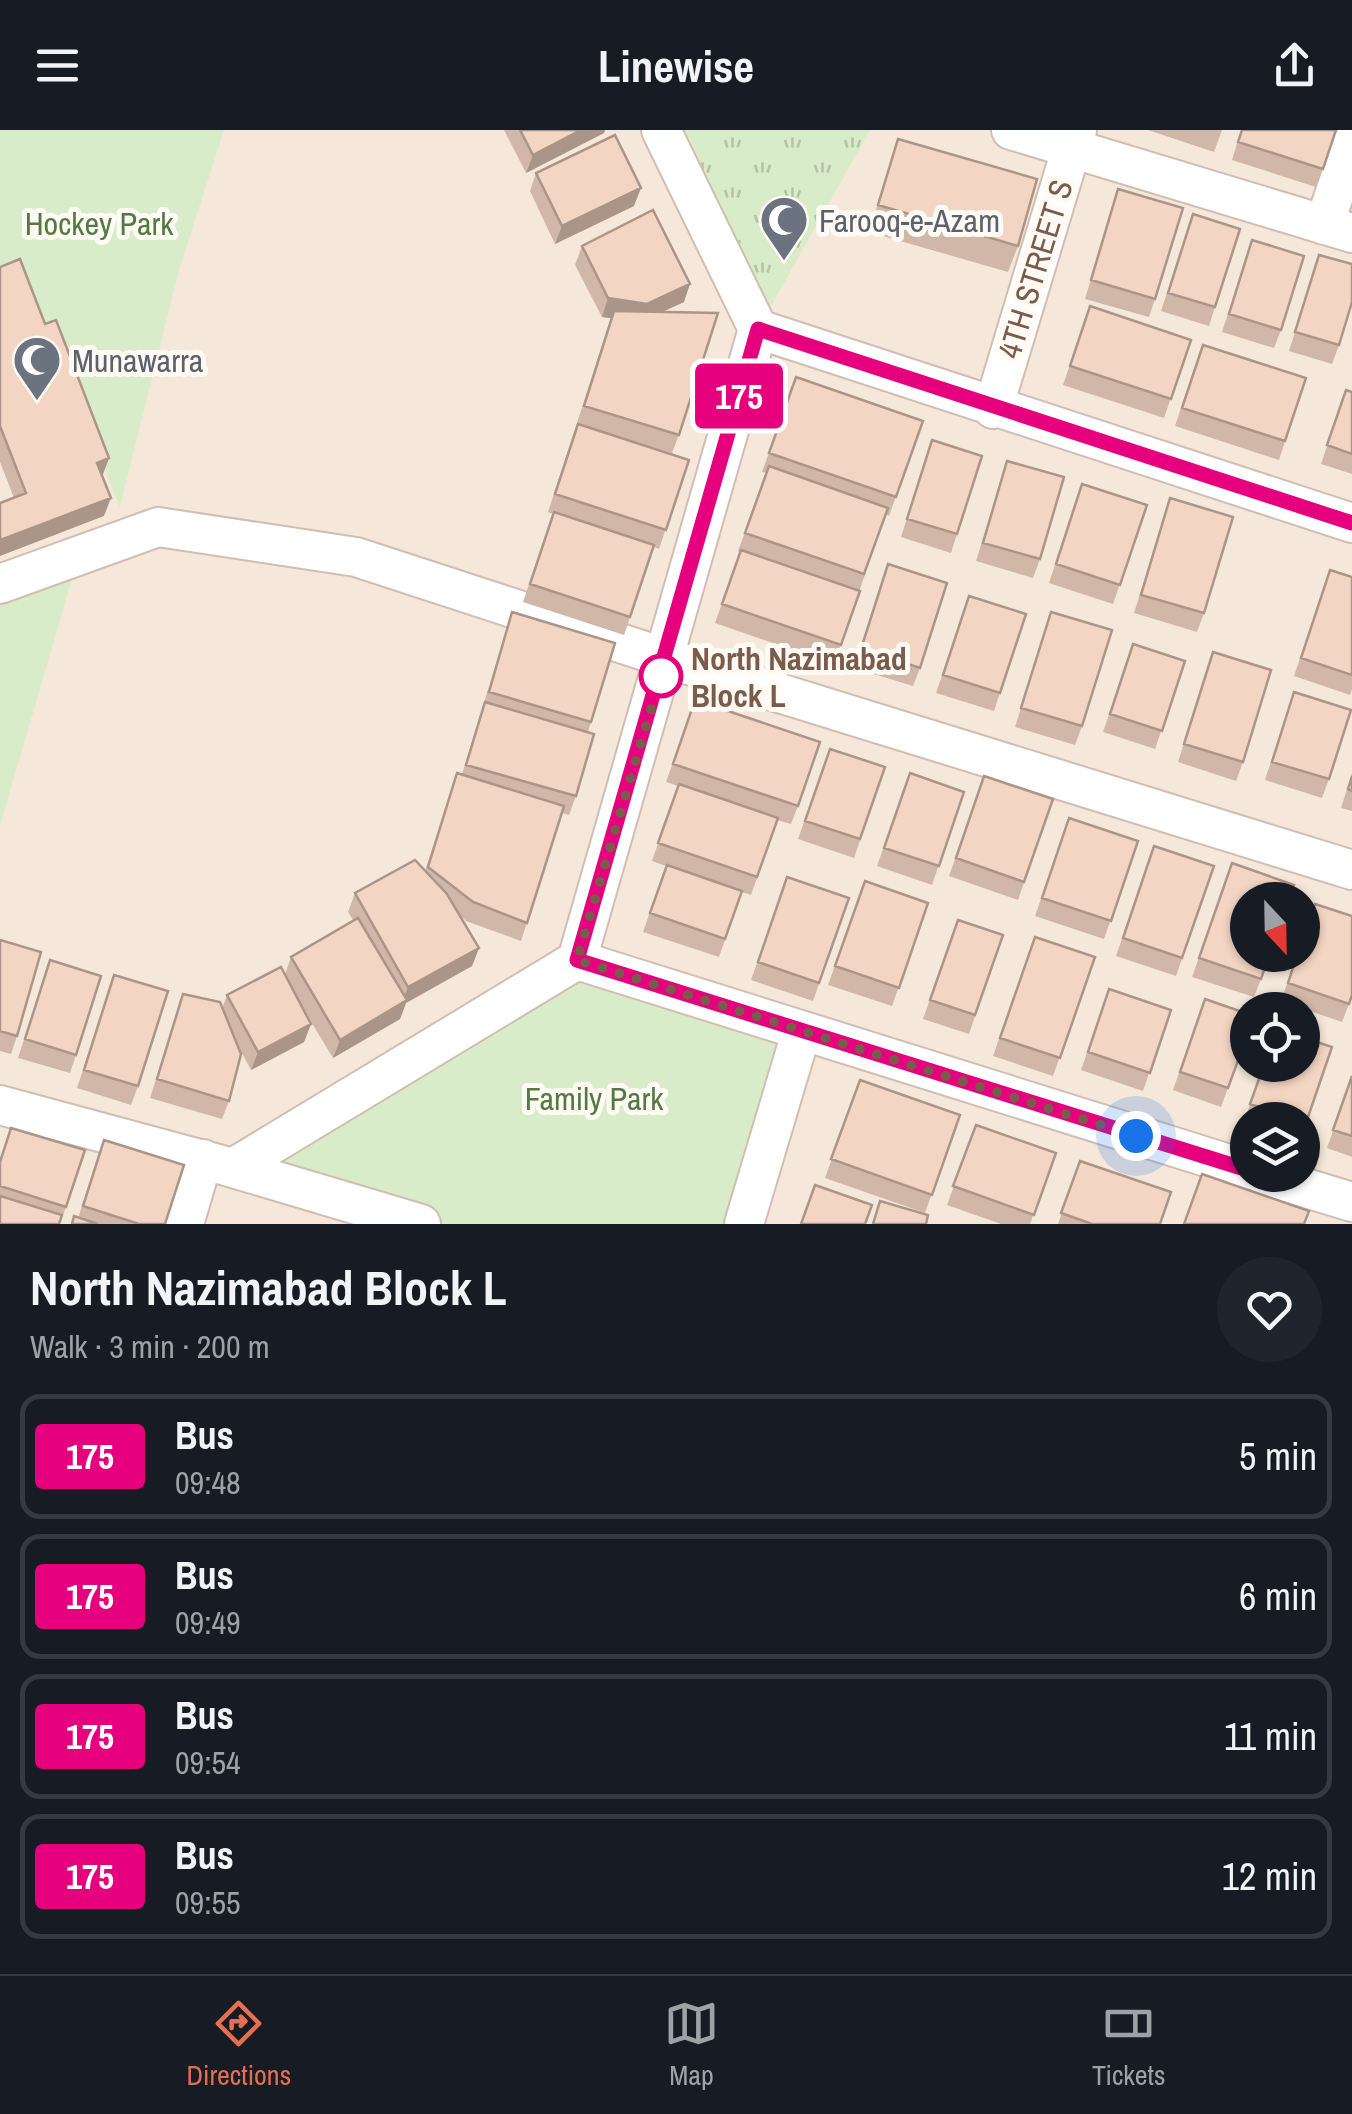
<!DOCTYPE html>
<html lang="en">
<head>
<meta charset="utf-8">
<style>
	body { margin:0; font-family:"Archivo Narrow",sans-serif; background:#20242c; color:#f1f3f6; height:100vh; display:flex; flex-direction:column; font-size:38px; white-space:nowrap }
	* { box-sizing:border-box; margin:0 }
	p { font-size:32px; color:#9ea1a6 }
	.icon { flex:none; width:55px; height:55px; fill:none; stroke:currentColor; stroke-width:2; stroke-linecap:round; stroke-linejoin:round }
	.map { position:relative; height:1094px; overflow:hidden }
	.sheet { display:flex; flex-direction:column; background:#171b24; flex:1 }
	.sheet>* { flex:none }
	.badge { padding:0 20px; border-radius:8px; font-size:35px; line-height:65px }
	.needle { width:65px; rotate:158deg }
	.tools { position:absolute; left:1230px; top:752px; display:grid; gap:20px }
	.tools a { display:grid; place-items:center; width:90px; height:90px; border-radius:50%; background:#171b24; box-shadow:0 2px 8px #0004; font-size:50px }
	.you { position:absolute; width:50px; height:50px; margin:-25px; border:8px solid #fff; border-radius:50%; background:#1a73e8; box-shadow:0 0 0 15px #1a73e833 }
	.map>.badge { position:absolute; translate:-50% -50%; box-shadow:0 0 0 5px #fff }
	.round { display:grid; place-items:center; flex:none; width:105px; height:105px; border-radius:52px; background:#20242c }
	.head { display:flex; align-items:center; justify-content:space-between; height:170px; padding:0 30px }
	h1 { font-size:48px; font-weight:700; line-height:75px }
	ul { padding:0; list-style:none }
	li { display:flex; align-items:center; gap:30px; height:125px; margin:0 20px 15px; padding:0 10px; border:5px solid #363941; border-radius:20px }
	li div { flex:1 }
	li b { display:block; font-size:38px }
	li em { font-style:normal }
	li .badge { min-width:110px; font-weight:700; text-align:center }
	header { display:flex; justify-content:space-between; align-items:center; height:130px; padding:0 30px; background:#171b24; font-size:45px; font-weight:700 }
	.dock { display:flex; justify-content:space-around; align-items:center; height:140px; border-top:2px solid #363941; background:#171b24; font-size:28px; color:#9ea1a6 }
	.dock a { display:grid; justify-items:center; gap:5px }
	.dock .active { color:#e76f51 }
	.map>svg:first-child { display:block }
	.residential { fill:#f5e8da; fill-rule:evenodd }
	.grass { fill:url(#grass-tufts) }
	.green { fill:#d8ecc9 }
	.lines { fill:none; stroke-linecap:round; stroke-linejoin:round }
	.street-casing { stroke:#d1beb0; stroke-width:42 }
	.street { stroke:#fff; stroke-width:38 }
	.wall { fill:#d1b7a8 }
	.shaded-wall { fill:#aa9588 }
	.building { fill:#f3d5c3; stroke:#aa9588; stroke-width:2.5 }
	.line-casing { stroke:#fff; stroke-width:22 }
	.line { stroke:#e6007e; stroke-width:15 }
	.walk { stroke:#7a5c4d; stroke-width:10; stroke-dasharray:0 18 }
	.stop-dot { fill:#fff; stroke:#e6007e; stroke-width:5 }
	.labels { text-anchor:middle; dominant-baseline:central; stroke-width:10; stroke-linejoin:round; paint-order:stroke }
	.worship-label { font-size:32px; fill:#5b616d; stroke:#fffaf3; text-anchor:start }
	.park-label { font-size:32px; fill:#537a41; stroke:#fffaf3 }
	.street-label { font-size:32px; fill:#7a5c4d; stroke:#fffaf3 }
	.stop-label { font-size:32px; font-weight:bold; fill:#7a5c4d; stroke:#fffaf3; text-anchor:start }
</style>
</head>
<body>
<header><svg class="icon" aria-label="menu" viewBox="0 0 24 24"><path d="M4 6h16M4 12h16M4 18h16"/></svg>Linewise<svg class="icon" aria-label="share" viewBox="0 0 24 24"><path d="M12 15V3M7 8l5-5 5 5M5 13v7h14v-7"/></svg></header>
<div class="map">
<svg width="1352" height="1094" viewBox="0 0 1352 1094">
	<defs>
		<pattern id="grass-tufts" width="24" height="20" patternUnits="userSpaceOnUse" patternTransform="scale(2.5)"><rect width="24" height="20" fill="#d8ecc9"/><path d="M3 7l-1-3M5 7V3M7 7l1-3M15 17l-1-3M17 17v-4M19 17l1-3" fill="none" stroke="#b4c2a5"/></pattern>
	</defs>
	<rect width="100%" height="100%" fill="#fdf6ec"/>
	<path class="residential" d="M 0,0 L 1352,0 L 1352,1094 L 0,1094 ZM 1248,770 L 1302,770 L 1302,825 L 1248,825 ZM 1248,880 L 1302,880 L 1302,935 L 1248,935 ZM 1248,990 L 1302,990 L 1302,1045 L 1248,1045 Z"/>
	<path class="grass" d="M 661,0 L 870,0 L 758,199 Z"/>
	<path class="green" d="M 0,0 L 224,0 L 179,140 L 120,377 L 22,140 L 0,148 Z
		M 77,432 L 0,696 L 0,460 Z
		M 577,830 L 801,903 L 744,1094 L 420,1094 L 233,1038 Z"/>
	<g class="lines">
		<g class="street-casing">
			<path id="street" d="M 1011,0 L 1352,103
				M 1324,95 L 1352,13
				M 758,199 L 1352,393
				M 993,279 L 1077,0
				M 0,454 L 158,397 L 356,427 L 666,528 L 1352,740
				M 577,830 L 1248,1040
				M 0,975 L 233,1038 L 421,1094
				M 233,1038 L 577,830 L 758,199 L 661,0
				M 1263,1045 L 1352,1072
				M 184,1094 L 203,1029
				M 744,1094 L 801,903"/>
		</g>
		<use href="#street" class="street"/>
	</g>
	<path class="wall" d="M 504,0 L 605,0 L 604,3 L 526,43 Z
		M 1148,0 L 1222,0 L 1214,22 Z
		M 1241,0 L 1336,0 L 1316,57 L 1232,30 Z
		M 898,9 L 1018,116 L 1008,142 L 869,102 Z
		M 536,43 L 634,76 L 555,114 L 530,61 Z
		M 1118,59 L 1155,169 L 1149,187 L 1085,169 Z
		M 1193,84 L 1215,177 L 1209,196 L 1161,181 Z
		M 1252,110 L 1281,200 L 1274,218 L 1222,202 Z
		M 582,116 L 684,172 L 662,182 L 679,305 L 672,323 L 607,303 L 689,330 L 659,419 L 654,417 L 624,505 L 523,472 L 553,384 L 548,382 L 611,188 L 602,187 L 575,135 Z
		M 1319,125 L 1339,215 L 1332,234 L 1289,221 Z
		M 0,137 L 45,194 L 109,328 L 102,346 L 104,386 L 14,368 L 0,332 Z
		M 1090,176 L 1191,210 L 1164,288 L 1063,255 Z
		M 1196,233 L 1306,248 L 1279,330 L 1175,296 Z
		M 796,247 L 923,291 L 889,386 L 886,384 L 834,534 L 715,493 L 740,422 L 738,421 L 767,343 L 762,342 Z
		M 1346,260 L 1352,262 L 1352,344 L 1321,334 Z
		M 932,310 L 957,404 L 951,423 L 901,407 Z
		M 1007,331 L 1040,429 L 1033,448 L 976,431 Z
		M 1082,354 L 1147,375 L 1113,474 L 1049,453 Z
		M 1170,368 L 1204,483 L 1197,502 L 1134,483 Z
		M 888,434 L 920,538 L 913,556 L 854,538 Z
		M 1330,440 L 1352,447 L 1352,559 L 1350,565 L 1294,546 Z
		M 969,466 L 1026,484 L 994,581 L 936,563 Z
		M 512,482 L 591,592 L 588,602 L 576,666 L 569,685 L 562,683 L 521,811 L 466,791 L 460,785 L 479,818 L 472,836 L 406,873 L 400,889 L 333,928 L 298,870 L 311,894 L 304,912 L 251,940 L 236,912 L 229,971 L 222,989 L 150,968 L 183,864 L 222,879 L 227,865 L 285,844 L 291,827 L 353,790 L 348,782 L 355,763 L 425,741 L 457,643 L 462,644 Z
		M 1051,482 L 1082,596 L 1075,615 L 1015,597 Z
		M 1133,514 L 1185,531 L 1155,619 L 1103,602 Z
		M 1213,522 L 1243,632 L 1236,651 L 1178,632 Z
		M 1294,562 L 1329,649 L 1322,668 L 1265,650 Z
		M 695,570 L 798,676 L 791,694 L 777,690 L 751,765 L 742,762 L 719,827 L 643,802 L 666,736 L 652,731 L 678,656 L 666,652 Z
		M 830,619 L 885,637 L 854,728 L 798,709 Z
		M 910,643 L 964,662 L 932,755 L 877,736 Z
		M 1352,643 L 1352,681 L 1341,678 Z
		M 984,646 L 1053,669 L 1018,770 L 949,746 Z
		M 1069,688 L 1138,711 L 1104,809 L 1035,786 Z
		M 1154,716 L 1214,736 L 1176,846 L 1116,826 Z
		M 1232,733 L 1261,849 L 1254,867 L 1192,847 Z
		M 787,747 L 849,768 L 813,871 L 751,850 Z
		M 865,751 L 928,773 L 892,876 L 828,855 Z
		M 958,790 L 1003,805 L 969,904 L 923,889 Z
		M 1035,807 L 1095,827 L 1053,946 L 993,926 Z
		M 0,810 L 17,906 L 11,924 L 0,921 Z
		M 1297,825 L 1349,874 L 1342,892 L 1281,871 Z
		M 50,830 L 76,925 L 70,943 L 18,928 Z
		M 114,845 L 138,956 L 131,975 L 77,958 Z
		M 1109,859 L 1171,880 L 1143,961 L 1081,940 Z
		M 1205,869 L 1248,903 L 1221,977 L 1173,960 Z
		M 1332,917 L 1302,1002 L 1302,990 L 1248,990 L 1248,994 L 1244,992 L 1264,935 Z
		M 1352,946 L 1352,1027 L 1327,1018 Z
		M 860,950 L 960,985 L 925,1083 L 825,1048 Z
		M 976,995 L 1056,1023 L 1030,1094 L 1001,1094 L 947,1075 Z
		M 11,998 L 66,1077 L 60,1094 L 0,1094 L 0,1030 Z
		M 98,1028 L 165,1094 L 71,1094 L 78,1088 Z
		M 1080,1031 L 1160,1094 L 1058,1094 Z"/>
	<path class="shaded-wall" d="M 581,0 L 605,0 L 604,3 L 526,43 L 533,25 Z
		M 641,58 L 634,76 L 555,114 L 562,96 Z
		M 690,154 L 684,172 L 640,192 L 602,187 L 608,168 Z
		M 109,328 L 102,347 L 97,333 Z
		M 111,368 L 104,386 L 0,426 L 0,410 Z
		M 479,818 L 472,836 L 406,873 L 400,889 L 333,928 L 340,910 L 402,873 L 408,857 Z
		M 311,894 L 304,912 L 251,940 L 258,922 Z"/>
	<path class="building" d="M 520,0 L 581,0 L 533,25 Z
		M 1242,0 L 1336,0 L 1323,39 L 1238,12 Z
		M 615,5 L 641,58 L 562,96 L 536,43 Z
		M 898,9 L 1037,49 L 1018,116 L 878,75 Z
		M 1118,59 L 1183,78 L 1155,169 L 1091,150 Z
		M 653,80 L 690,154 L 647,174 L 608,168 L 582,116 Z
		M 1193,84 L 1240,99 L 1215,177 L 1168,163 Z
		M 1252,110 L 1304,126 L 1281,200 L 1229,184 Z
		M 1319,125 L 1352,134 L 1352,172 L 1339,215 L 1295,202 Z
		M 20,129 L 45,194 L 56,190 L 109,328 L 97,333 L 111,368 L 0,410 L 0,373 L 26,363 L 0,296 L 0,137 Z
		M 1090,176 L 1191,210 L 1171,269 L 1070,236 Z
		M 614,181 L 718,183 L 679,305 L 584,276 Z
		M 1203,215 L 1306,248 L 1285,311 L 1182,278 Z
		M 796,247 L 923,291 L 896,367 L 769,323 Z
		M 1346,260 L 1352,262 L 1352,324 L 1327,315 Z
		M 578,294 L 689,330 L 666,400 L 555,364 Z
		M 932,310 L 982,326 L 957,404 L 907,389 Z
		M 1007,331 L 1064,347 L 1040,429 L 983,413 Z
		M 769,336 L 888,378 L 864,444 L 745,403 Z
		M 1082,354 L 1147,375 L 1120,455 L 1056,434 Z
		M 1170,368 L 1233,387 L 1204,483 L 1141,465 Z
		M 554,382 L 654,415 L 630,487 L 530,454 Z
		M 741,420 L 860,461 L 841,515 L 722,474 Z
		M 888,434 L 947,453 L 920,538 L 861,519 Z
		M 1330,440 L 1352,447 L 1352,545 L 1301,528 Z
		M 969,466 L 1026,484 L 1000,563 L 943,545 Z
		M 512,482 L 615,513 L 591,592 L 489,562 Z
		M 1051,482 L 1112,500 L 1082,596 L 1021,578 Z
		M 1133,514 L 1185,531 L 1162,601 L 1110,584 Z
		M 1213,522 L 1271,540 L 1243,632 L 1184,614 Z
		M 1294,562 L 1351,580 L 1329,649 L 1272,632 Z
		M 695,570 L 820,612 L 798,676 L 673,634 Z
		M 485,572 L 594,604 L 576,666 L 466,635 Z
		M 830,619 L 885,637 L 860,709 L 805,691 Z
		M 457,643 L 564,676 L 527,793 L 473,772 L 428,737 Z
		M 910,643 L 964,662 L 939,736 L 884,718 Z
		M 984,646 L 1053,669 L 1024,752 L 956,728 Z
		M 1352,646 L 1352,661 L 1348,659 Z
		M 679,654 L 778,688 L 757,747 L 658,713 Z
		M 1069,688 L 1138,711 L 1111,791 L 1042,768 Z
		M 1154,716 L 1214,736 L 1182,828 L 1123,808 Z
		M 415,730 L 447,764 L 479,818 L 408,857 L 355,763 Z
		M 1232,733 L 1294,755 L 1288,770 L 1248,770 L 1248,825 L 1269,825 L 1261,849 L 1199,828 Z
		M 667,735 L 742,761 L 725,809 L 650,783 Z
		M 787,747 L 849,768 L 819,853 L 758,832 Z
		M 865,751 L 928,773 L 899,858 L 835,836 Z
		M 1315,774 L 1352,786 L 1352,865 L 1349,874 L 1288,853 L 1297,825 L 1302,825 L 1302,810 Z
		M 358,788 L 407,870 L 340,910 L 291,827 Z
		M 958,790 L 1003,805 L 975,885 L 930,870 Z
		M 1035,807 L 1095,827 L 1060,928 L 1000,908 Z
		M 0,810 L 41,822 L 17,906 L 0,901 Z
		M 50,830 L 101,846 L 76,925 L 25,909 Z
		M 281,837 L 311,894 L 258,922 L 227,865 Z
		M 114,845 L 168,861 L 138,956 L 84,940 Z
		M 1109,859 L 1171,880 L 1150,943 L 1088,922 Z
		M 183,864 L 220,872 L 241,924 L 229,971 L 157,949 Z
		M 1205,869 L 1248,884 L 1248,903 L 1228,958 L 1180,942 Z
		M 1302,907 L 1332,917 L 1306,993 L 1302,992 L 1302,990 L 1297,990 L 1250,974 L 1264,935 L 1302,935 Z
		M 1352,946 L 1352,1006 L 1333,1000 Z
		M 860,950 L 960,985 L 932,1065 L 831,1029 Z
		M 976,995 L 1056,1023 L 1034,1085 L 953,1056 Z
		M 11,998 L 85,1020 L 66,1077 L 0,1056 L 0,1032 Z
		M 104,1010 L 184,1035 L 165,1094 L 139,1094 L 83,1076 Z
		M 1080,1031 L 1171,1062 L 1160,1094 L 1092,1094 L 1061,1083 Z
		M 1202,1044 L 1309,1081 L 1304,1094 L 1184,1094 Z
		M 815,1055 L 872,1075 L 865,1094 L 801,1094 Z
		M 0,1066 L 62,1085 L 59,1094 L 0,1094 Z
		M 880,1071 L 928,1085 L 926,1094 L 873,1094 Z
		M 74,1086 L 98,1094 L 72,1094 Z"/>
	<g class="lines">
		<g class="line-casing">
			<path id="line" d="M 1248,1040 L 577,830 L 758,199 L 1352,393"/>
		</g>
		<use href="#line" class="line"/>
		<path class="walk" d="M 661,546 L 666,528 L 577,830 L 1136,1006"/>
	</g>
	<defs>
		<g id="mosque-pin" transform="scale(2.5)"><path d="M0 17L-7.5 6A9.5 9.5 0 1 1 7.5 6Z" fill="#6b7280" stroke="#fffaf3"/><path d="M3.5-4.9A6 6 0 1 0 3.5 4.9A5 5 0 1 1 3.5-4.9Z" fill="#fff"/></g>
	</defs>
	<g fill-rule="evenodd">
		<use href="#mosque-pin" x="784" y="90"/>
		<use href="#mosque-pin" x="37" y="230"/>
	</g>
	<circle class="stop-dot" cx="661" cy="546" r="20"/>
	<g class="labels">
		<g class="worship-label">
			<text x="819" y="90">Farooq-e-Azam</text>
			<text x="72" y="230">Munawarra</text>
		</g>
		<g class="park-label">
			<text x="99" y="93">Hockey Park</text>
			<text x="594" y="968">Family Park</text>
		</g>
		<g class="street-label">
			<text transform="translate(1035 139) rotate(-73)">4TH STREET S</text>
		</g>
		<g class="stop-label">
			<text x="691" y="528">North Nazimabad<tspan x="691" dy="37">Block L</tspan></text>
		</g>
	</g>
</svg>
<div class="tools">
<a><svg class="needle" viewBox="-14 -14 28 28"><path d="M0-13l5 13h-10z" fill="#e53935"/><path d="M0 13l5-13h-10z" fill="#9ea1a6"/></svg></a>
<a><svg class="icon" aria-label="locate" viewBox="0 0 24 24"><circle cx="12" cy="12" r="6"/><path d="M12 2v4M12 18v4M2 12h4M18 12h4"/></svg></a>
<a><svg class="icon" aria-label="layers" viewBox="0 0 24 24"><path d="M12 4l9 5-9 5-9-5zM3 14l9 5 9-5"/></svg></a>
</div>
<div class="you" style="left:1136px;top:1006px"></div>
<b class="badge" style="left:739px;top:266px;background:#e6007e;color:#fff">175</b>
</div>
<section class="sheet">
<div class="head"><div><h1>North Nazimabad Block L</h1><p>Walk · 3 min · 200 m</p></div><a class="round"><svg class="icon" aria-label="heart" viewBox="0 0 24 24"><path d="M12 20l-8-8c-3-5 5-10 8-4 3-6 11-1 8 4z"/></svg></a></div>
<ul>
<li><span class="badge" style="background:#e6007e;color:#fff">175</span><div><b>Bus</b><p>09:48</p></div><em>5 min</em></li>
<li><span class="badge" style="background:#e6007e;color:#fff">175</span><div><b>Bus</b><p>09:49</p></div><em>6 min</em></li>
<li><span class="badge" style="background:#e6007e;color:#fff">175</span><div><b>Bus</b><p>09:54</p></div><em>11 min</em></li>
<li><span class="badge" style="background:#e6007e;color:#fff">175</span><div><b>Bus</b><p>09:55</p></div><em>12 min</em></li>
</ul>
</section>
<nav class="dock">
<a class="active"><svg class="icon" aria-label="directions" viewBox="0 0 24 24"><path d="M12 3l9 9-9 9-9-9zM9 14v-3h6M13 9l2 2-2 2"/></svg>Directions</a>
<a><svg class="icon" aria-label="map" viewBox="0 0 24 24"><path d="M3 6l6-2 6 2 6-2v14l-6 2-6-2-6 2zM9 4v14M15 6v14"/></svg>Map</a>
<a><svg class="icon" aria-label="tickets" viewBox="0 0 24 24"><path d="M3 7h18v10H3zM15 7v10"/></svg>Tickets</a>
</nav>
</body>
</html>
